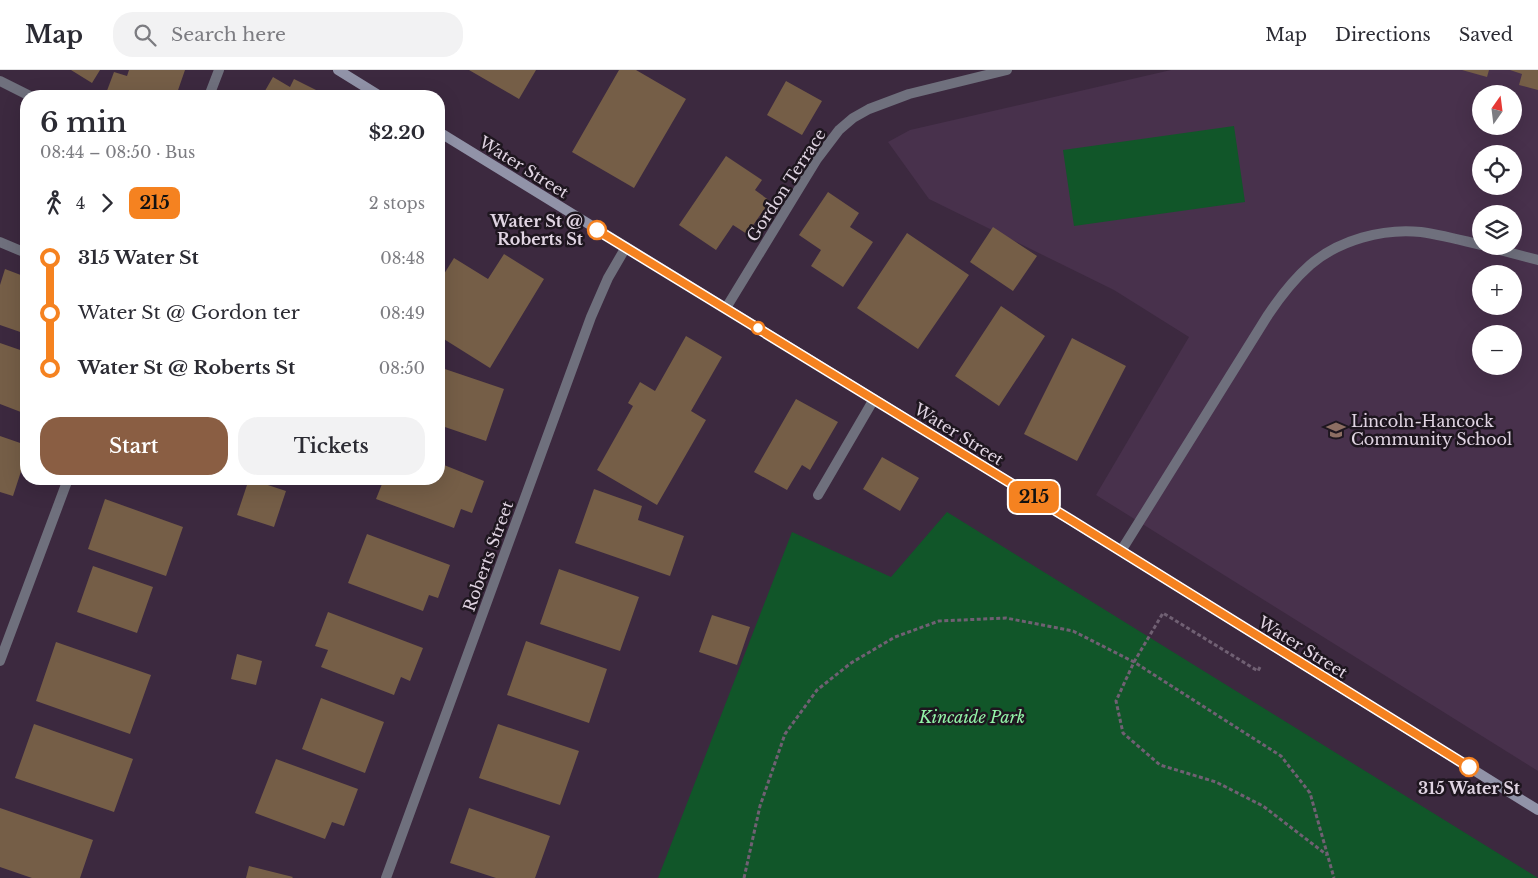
<!DOCTYPE html>
<html lang="en">
<head>
<meta charset="utf-8">
<style>
	body { margin:0; font-family:"Libre Baskerville",serif; background:#f2f2f3; color:#2b2b33; height:100vh; display:flex; flex-direction:column; font-size:19px; white-space:nowrap }
	* { box-sizing:border-box; margin:0 }
	p { font-size:16px; color:#7c7c81 }
	.icon { flex:none; width:28px; height:28px; fill:none; stroke:currentColor; stroke-width:2; stroke-linecap:round; stroke-linejoin:round }
	.map { position:relative; flex:1; overflow:hidden }
	.details { position:absolute; left:20px; top:20px; width:425px; height:395px; display:flex; flex-direction:column; background:#fff; border-radius:20px; box-shadow:0 5px 20px #0002 }
	.details>* { flex:none }
	.badge { padding:0 10px; border-radius:8px; font-size:18px; line-height:32px }
	.needle { width:32px; rotate:14deg }
	.buttons { position:absolute; left:1472px; top:15px; display:grid; gap:10px }
	.buttons a { display:grid; place-items:center; width:50px; height:50px; border-radius:50%; background:#fff; box-shadow:0 5px 20px #0002; font-size:25px }
	.map>.badge { position:absolute; translate:-50% -50%; box-shadow:0 0 0 2px #fff }
	.legs { display:flex; align-items:center; gap:8px; height:55px; padding:0 20px; font-size:16px }
	.legs p { margin-inline-start:auto }
	.summary { display:flex; align-items:center; justify-content:space-between; height:85px; padding:0 20px }
	h1 { font-size:28px; font-weight:600; line-height:38px }
	.button { display:flex; gap:10px; margin-top:auto; padding:10px 20px }
	.button a { flex:1; height:58px; border-radius:20px; background:#8a5e43; color:#fff; font-size:20px; font-weight:600; line-height:58px; text-align:center }
	.button a+a { background:#f2f2f3; color:#2b2b33 }
	ul { padding:0 20px; list-style:none }
	li { display:flex; align-items:center; gap:18px; height:55px; font-size:19px }
	li i { display:grid; place-items:center; width:8px; height:100%; margin:0 6px; background:currentColor }
	li i::after { content:''; width:12px; height:12px; margin:-6px; border:4px solid; border-radius:50%; background:#fff }
	li p { margin-inline-start:auto }
	li:first-child i { background:linear-gradient(#0000 50%,currentColor 0) }
	li:last-child i { background:linear-gradient(currentColor 50%,#0000 0) }
	header { display:flex; align-items:center; gap:30px; box-sizing:border-box; height:70px; padding:0 25px; background:#fff; border-bottom:1px solid #e1e1e2 }
	header strong { font-size:24px }
	nav { display:flex; gap:28px; margin-inline-start:auto; font-size:18px }
	.search { width:350px; height:45px; background:#f2f2f3; display:flex; align-items:center; gap:12px; box-sizing:border-box; padding:0 18px; border-radius:20px; color:#7c7c81; font-size:19px }
	.map>svg:first-child { display:block }
	.built { fill:#48314c; fill-rule:evenodd }
	.green { fill:#115629 }
	.building { fill:#755e47 }
	.lines { fill:none; stroke-linecap:round; stroke-linejoin:round }
	.path { stroke:#706073; stroke-width:3; stroke-dasharray:4 2.5; stroke-linecap:butt }
	.lane { stroke:#6f707d; stroke-width:10 }
	.street { stroke:#6f707d; stroke-width:10 }
	.secondary { stroke:#9193a8; stroke-width:10 }
	.line-1-casing { stroke:#fff; stroke-width:11 }
	.line-1 { stroke:#f58220; stroke-width:8 }
	.stop-1-dot { fill:#fff; stroke:#f58220; stroke-width:2.5 }
	.labels { text-anchor:middle; dominant-baseline:central; stroke-width:5; stroke-linejoin:round; paint-order:stroke }
	.street-label { font-size:16px; fill:#e0d4e2; stroke:#1e161f }
	.stop-label { font-size:16px; font-weight:bold; fill:#e0d4e2; stroke:#1e161f; text-anchor:end }
	.poi-label { font-size:16px; fill:#e0d4e2; stroke:#1e161f; text-anchor:start }
	.park-label { font-size:16px; font-style:italic; fill:#93f4a8; stroke:#1e161f }
</style>
</head>
<body>
<header>
<strong>Map</strong>
<div class="search"><svg class="icon" aria-label="search" viewBox="0 0 24 24"><circle cx="10" cy="10" r="6"/><path d="M15 15l6 6"/></svg>Search here</div>
<nav><a>Map</a><a>Directions</a><a>Saved</a></nav>
</header>
<div class="map">
<svg width="1538" height="808" viewBox="0 0 1538 808">
	<rect width="100%" height="100%" fill="#3c293f"/>
	<path class="built" d="M 1171,0 L 1538,0 L 1538,701 L 1096,425 L 1189,267 L 1114,220 L 929,129 L 888,72 L 910,60 ZM 1481,24 L 1514,24 L 1514,56 L 1481,56 ZM 1481,84 L 1514,84 L 1514,116 L 1481,116 ZM 1481,144 L 1514,144 L 1514,176 L 1481,176 ZM 1481,204 L 1514,204 L 1514,236 L 1481,236 ZM 1481,264 L 1514,264 L 1514,296 L 1481,296 Z"/>
	<path class="green" d="M 1234,56 L 1245,132 L 1074,156 L 1063,80 Z
		M 947,442 L 1538,808 L 658,808 L 792,462 L 891,507 Z"/>
	<path class="building" d="M 71,0 L 100,0 L 92,13 Z
		M 129,0 L 185,0 L 176,26 L 105,26 L 114,2 L 127,6 Z
		M 469,0 L 536,0 L 519,29 Z
		M 619,0 L 636,0 L 686,29 L 634,118 L 572,82 Z
		M 1462,0 L 1489,0 L 1487,7 Z
		M 1510,0 L 1538,0 L 1538,20 L 1519,15 L 1522,4 Z
		M 273,7 L 290,17 L 294,9 L 328,26 L 262,26 Z
		M 786,11 L 822,31 L 802,65 L 767,45 Z
		M 726,86 L 762,110 L 755,120 L 770,131 L 747,164 L 733,155 L 716,180 L 679,155 Z
		M 828,122 L 859,143 L 850,157 L 873,172 L 843,217 L 811,196 L 821,180 L 799,165 Z
		M 993,157 L 1037,186 L 1013,221 L 970,192 Z
		M 907,163 L 969,205 L 918,279 L 857,238 Z
		M 504,184 L 544,209 L 490,298 L 439,266 L 439,212 L 454,188 L 488,209 Z
		M 5,199 L 26,207 L 26,264 L 0,255 L 0,215 Z
		M 1001,236 L 1045,266 L 999,336 L 955,306 Z
		M 686,266 L 722,287 L 691,341 L 706,350 L 657,435 L 597,400 L 633,336 L 628,333 L 640,312 L 655,321 Z
		M 1072,268 L 1126,296 L 1077,391 L 1024,364 Z
		M 0,273 L 26,282 L 26,344 L 0,334 Z
		M 439,297 L 504,319 L 486,371 L 439,355 Z
		M 796,329 L 838,352 L 810,400 L 802,395 L 787,420 L 754,402 Z
		M 0,366 L 26,375 L 26,386 L 13,426 L 0,422 Z
		M 882,387 L 919,408 L 900,441 L 863,419 Z
		M 439,393 L 484,411 L 472,443 L 461,439 L 454,458 L 376,429 L 384,409 L 439,409 Z
		M 249,409 L 286,421 L 274,457 L 237,445 Z
		M 594,419 L 642,436 L 638,450 L 684,466 L 670,506 L 575,473 Z
		M 105,429 L 183,457 L 166,506 L 88,479 Z
		M 367,464 L 450,495 L 438,528 L 429,525 L 423,541 L 348,513 Z
		M 93,496 L 153,517 L 137,563 L 77,542 Z
		M 559,499 L 639,527 L 620,581 L 540,554 Z
		M 328,542 L 423,578 L 410,611 L 401,607 L 394,625 L 321,597 L 328,580 L 315,576 Z
		M 712,545 L 750,557 L 737,595 L 699,582 Z
		M 526,571 L 607,599 L 589,653 L 507,625 Z
		M 56,572 L 151,605 L 130,664 L 36,631 Z
		M 237,584 L 262,591 L 256,615 L 231,609 Z
		M 321,628 L 384,652 L 365,703 L 302,679 Z
		M 34,654 L 133,689 L 114,742 L 15,708 Z
		M 498,654 L 579,681 L 560,735 L 479,708 Z
		M 276,689 L 358,719 L 344,756 L 332,752 L 325,769 L 255,743 Z
		M 0,738 L 93,770 L 80,808 L 32,808 L 0,797 Z
		M 469,738 L 550,766 L 535,808 L 496,808 L 450,793 Z
		M 249,796 L 293,807 L 292,808 L 246,808 Z"/>
	<g class="lines">
		<path class="path" d="M 1260,597 L 1258,601 L 1163,543 L 1134,592 L 1116,631 L 1123,663 L 1160,695 L 1216,712 L 1263,736 L 1327,785
			M 744,808 L 760,736 L 785,664 L 817,620 L 851,593 L 895,567 L 939,551 L 1006,548 L 1073,561 L 1134,592 L 1281,686 L 1310,723 L 1334,808"/>
		<path class="lane" d="M 0,11 L 30,26
			M 0,172 L 26,183
			M 1485,176 L 1538,190
			M 818,425 L 874,329
			M 1121,481 L 1268,245 C 1280,227 1293,210 1310,195 C 1339,170 1383,158 1421,162 C 1442,165 1461,170 1481,175"/>
		<path class="street" d="M 209,26 L 219,0
			M 726,238 L 817,89 L 839,60 L 853,48 L 869,39 L 909,24 L 1007,0
			M 0,591 L 68,409
			M 386,808 L 591,247 L 608,208 L 626,177"/>
		<path class="secondary" d="M 338,0 L 380,26
			M 439,62 L 1121,481 L 1538,740"/>
	</g>
	<g class="lines">
		<g class="line-1-casing">
			<path id="line-1" d="M 597,160 L 1071,450 L 1469,697"/>
		</g>
		<use href="#line-1" class="line-1"/>
	</g>
	<defs>
		<g id="school-bare" transform="scale(1.5)"><path d="M0-5L7-2L0 1L-7-2ZM-4 1L0 2.5L4 1V4Q0 6-4 4Z" fill="#8d6e63" stroke="#1e161f" stroke-width="2.5" paint-order="stroke"/></g>
	</defs>
	<g fill-rule="evenodd">
		<use href="#school-bare" x="1336" y="360"/>
	</g>
	<g class="stop-1-dot">
		<circle cx="597" cy="160" r="9"/>
		<circle cx="758" cy="258" r="6"/>
		<circle cx="1469" cy="697" r="9"/>
	</g>
	<g class="labels">
		<g class="street-label">
			<text transform="translate(524 97) rotate(32)">Water Street</text>
			<text transform="translate(786 115) rotate(-57)">Gordon Terrace</text>
			<text transform="translate(959 364) rotate(32)">Water Street</text>
			<text transform="translate(488 486) rotate(-70)">Roberts Street</text>
			<text transform="translate(1303 577) rotate(32)">Water Street</text>
		</g>
		<g class="stop-label">
			<text x="583" y="151">Water St @<tspan x="583" dy="18">Roberts St</tspan></text>
			<text x="1469" y="718" text-anchor="middle">315 Water St</text>
		</g>
		<g class="poi-label">
			<text x="1351" y="351">Lincoln-Hancock<tspan x="1351" dy="18">Community School</tspan></text>
		</g>
		<g class="park-label">
			<text x="972" y="647">Kincaide Park</text>
		</g>
	</g>
</svg>
<div class="buttons">
<a><svg class="needle" viewBox="-14 -14 28 28"><path d="M0-13l5 13h-10z" fill="#e53935"/><path d="M0 13l5-13h-10z" fill="#7c7c81"/></svg></a>
<a><svg class="icon" aria-label="locate" viewBox="0 0 24 24"><circle cx="12" cy="12" r="6"/><path d="M12 2v4M12 18v4M2 12h4M18 12h4"/></svg></a>
<a><svg class="icon" aria-label="layers" viewBox="0 0 24 24"><path d="M12 4l9 5-9 5-9-5zM3 14l9 5 9-5"/></svg></a>
<a>+</a>
<a>−</a>
</div>
<b class="badge" style="left:1034px;top:427px;background:#f58220;color:#111">215</b>
<section class="details">
<div class="summary"><div><h1>6 min</h1><p>08:44 – 08:50 · Bus</p></div><b>$2.20</b></div>
<div class="legs"><svg class="icon" aria-label="walk" viewBox="0 0 24 24"><circle cx="13" cy="4" r="2"/><path d="M13 8l-2 6 4 7M11 14l-3 7M7 12l3-4h3l4 4"/></svg>4<svg class="icon" aria-label="forward" viewBox="0 0 24 24"><path d="M9 5l7 7-7 7"/></svg><b class="badge" style="background:#f58220;color:#111">215</b><p>2 stops</p></div>
<ul>
<li><i style="color:#f58220"></i><b>315 Water St</b><p>08:48</p></li>
<li><i style="color:#f58220"></i><span>Water St @ Gordon ter</span><p>08:49</p></li>
<li><i style="color:#f58220"></i><b>Water St @ Roberts St</b><p>08:50</p></li>
</ul>
<div class="button"><a>Start</a><a>Tickets</a></div>
</section>
</div>
</body>
</html>
